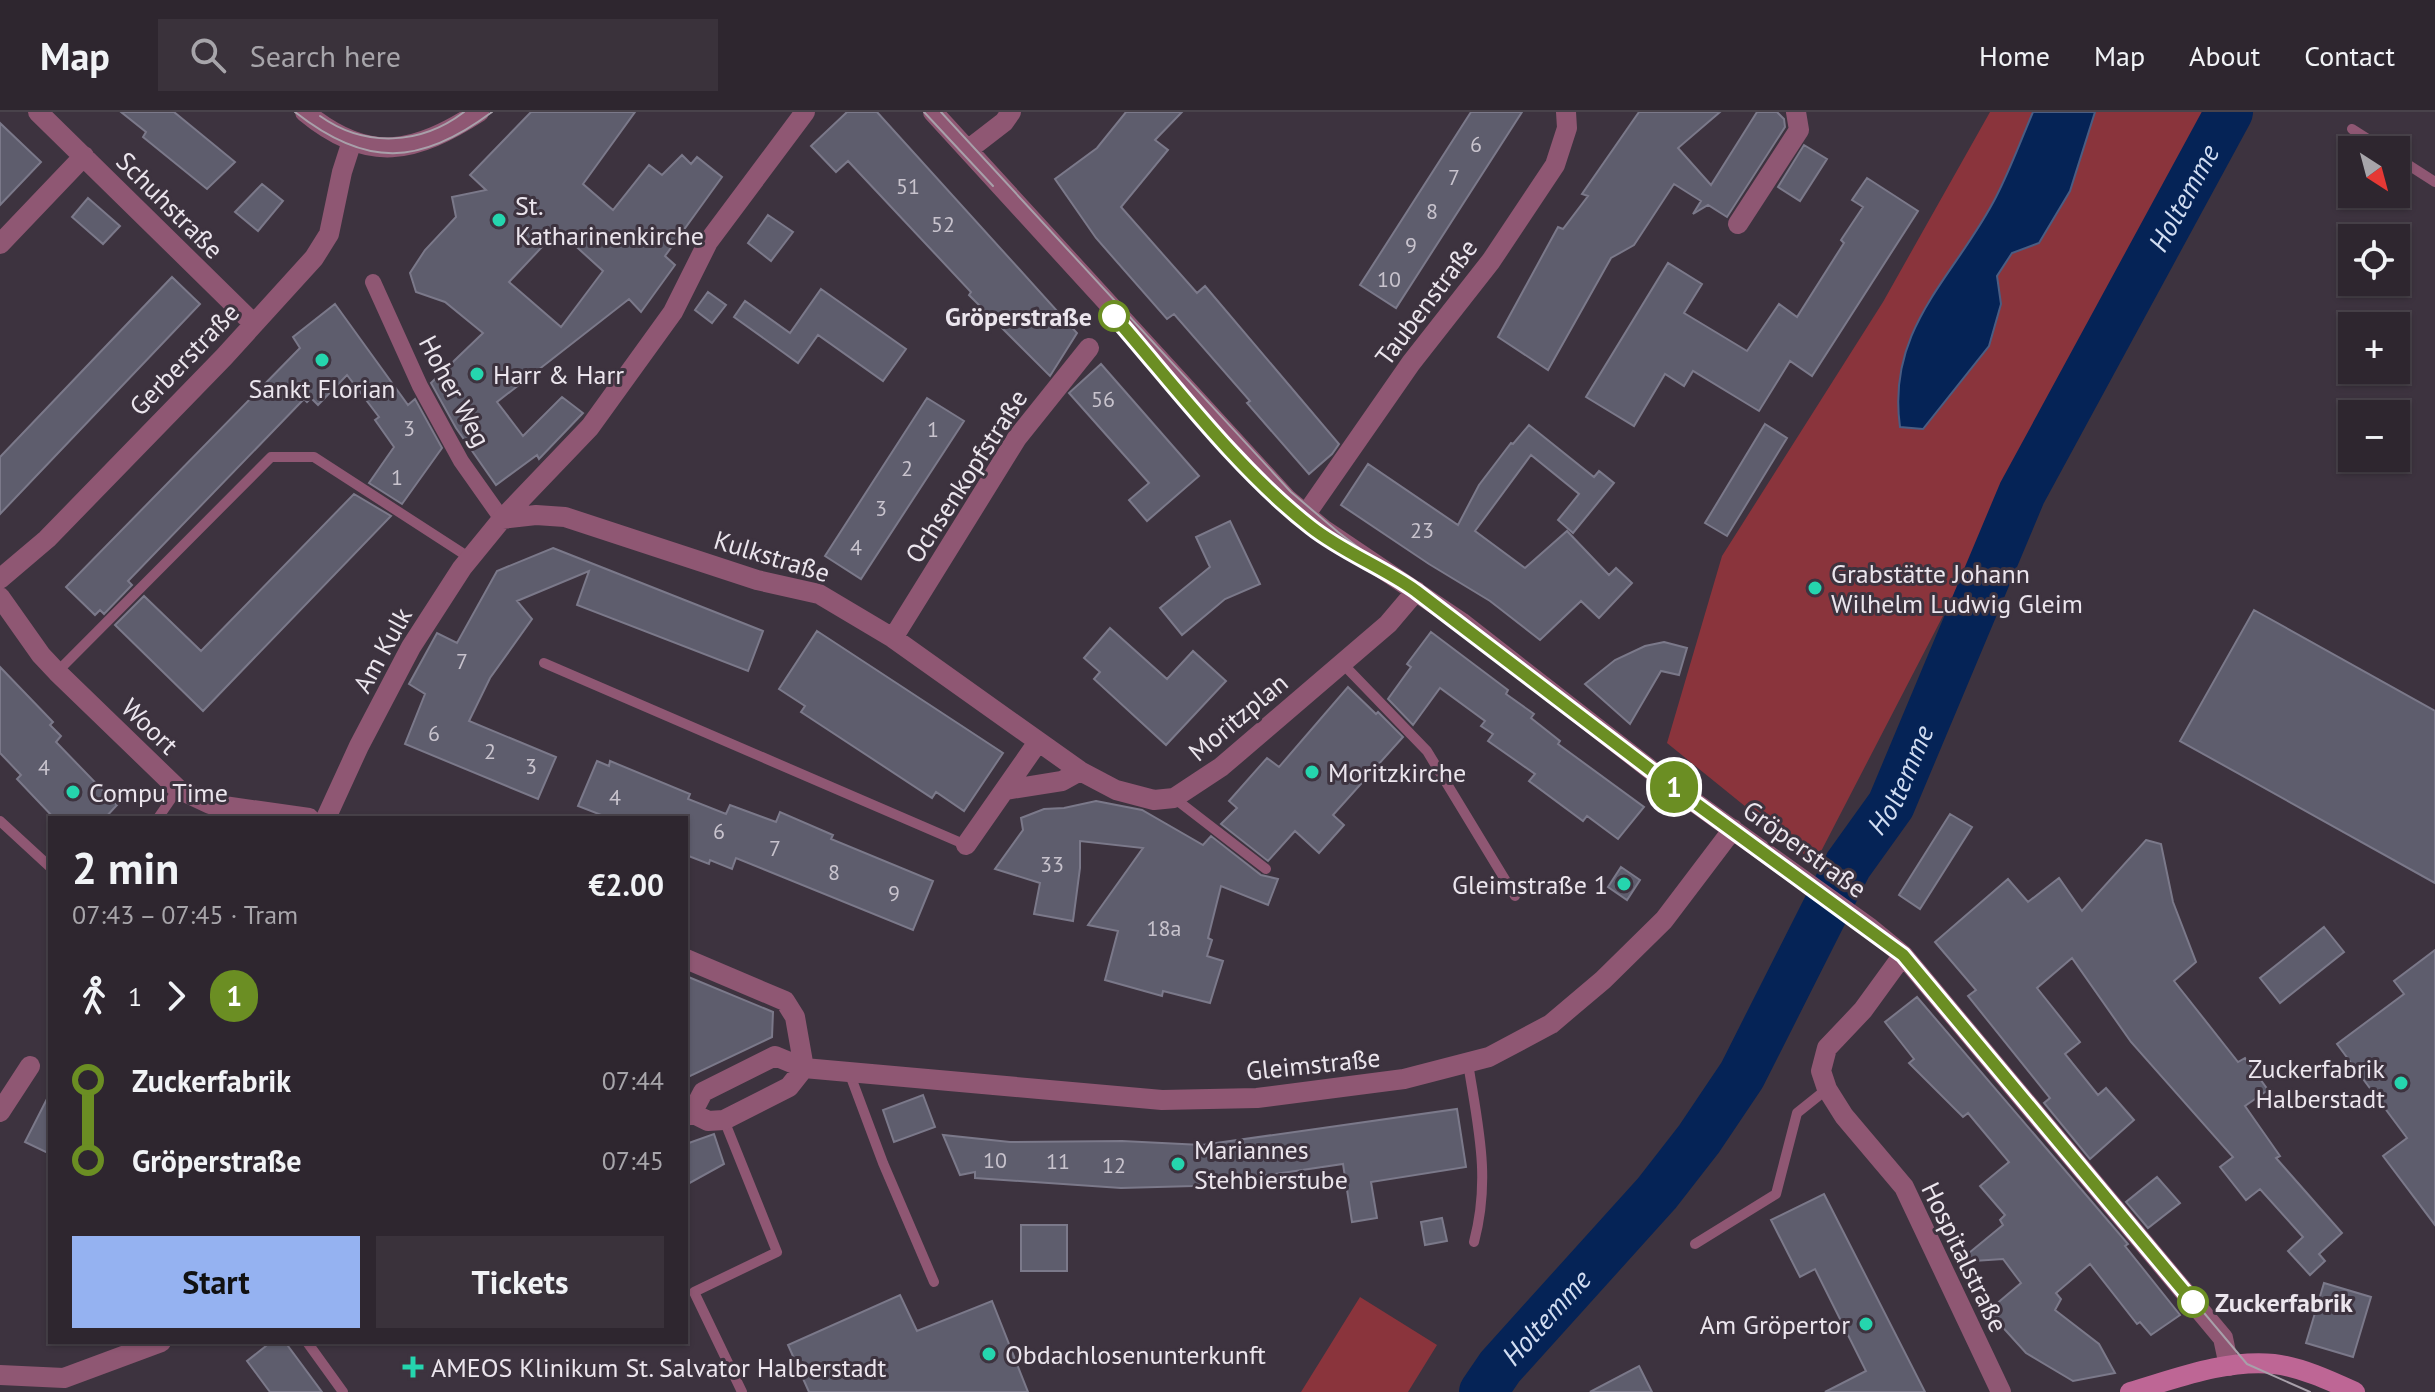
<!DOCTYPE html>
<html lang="en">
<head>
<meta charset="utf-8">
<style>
	body { margin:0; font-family:"PT Sans",sans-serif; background:#3a323b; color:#f1f3f6; height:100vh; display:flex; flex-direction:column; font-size:30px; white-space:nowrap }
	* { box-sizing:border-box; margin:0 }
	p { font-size:26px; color:#a7a5aa }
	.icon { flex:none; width:44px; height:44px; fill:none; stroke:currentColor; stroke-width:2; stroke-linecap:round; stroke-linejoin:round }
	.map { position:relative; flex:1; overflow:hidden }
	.details { position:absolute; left:48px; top:704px; width:640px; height:528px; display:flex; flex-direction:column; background:#2e262f; border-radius:0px; box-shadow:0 2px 6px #0004,0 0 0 2px #49434b }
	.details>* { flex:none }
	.badge { padding:0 16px; border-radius:26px; font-size:28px; line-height:52px }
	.needle { width:52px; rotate:144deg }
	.buttons { position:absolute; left:2338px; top:24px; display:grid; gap:16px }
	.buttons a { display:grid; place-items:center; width:72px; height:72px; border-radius:0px; background:#2e262f; box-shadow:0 2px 6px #0004,0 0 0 2px #49434b; font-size:40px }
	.map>.badge { position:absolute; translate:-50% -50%; box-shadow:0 0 0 4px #fff }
	.legs { display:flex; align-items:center; gap:12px; height:88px; padding:0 24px; font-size:26px }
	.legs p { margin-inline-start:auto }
	.summary { display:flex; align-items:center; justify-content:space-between; height:136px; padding:0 24px }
	h1 { font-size:44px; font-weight:600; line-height:60px }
	.button { display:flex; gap:16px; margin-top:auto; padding:16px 24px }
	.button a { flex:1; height:92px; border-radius:0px; background:#95b2f1; color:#111; font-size:32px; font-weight:600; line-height:92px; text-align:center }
	.button a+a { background:#3a323b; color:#f1f3f6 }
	ul { padding:0 24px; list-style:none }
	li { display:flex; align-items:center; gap:28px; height:80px; font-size:30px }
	li i { display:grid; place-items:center; width:12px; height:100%; margin:0 10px; background:currentColor }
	li i::after { content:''; width:20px; height:20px; margin:-10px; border:6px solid; border-radius:50%; background:#2e262f }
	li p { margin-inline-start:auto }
	li:first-child i { background:linear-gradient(#0000 50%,currentColor 0) }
	li:last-child i { background:linear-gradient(currentColor 50%,#0000 0) }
	header { display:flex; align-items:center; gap:48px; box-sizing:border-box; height:112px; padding:0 40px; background:#2e262f; border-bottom:2px solid #49434b }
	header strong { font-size:38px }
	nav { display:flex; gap:44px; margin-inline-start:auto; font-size:28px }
	.search { width:560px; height:72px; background:#3a323b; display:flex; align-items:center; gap:20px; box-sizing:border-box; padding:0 28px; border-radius:0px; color:#a7a5aa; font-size:30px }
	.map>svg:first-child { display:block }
	.green { fill:#8a343c }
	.water { fill:#052356; stroke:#4a5d83; stroke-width:2 }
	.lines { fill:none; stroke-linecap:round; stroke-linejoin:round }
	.river { stroke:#052356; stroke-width:48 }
	.building { fill:#5e5d6d; stroke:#7b798a; stroke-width:2; fill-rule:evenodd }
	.service { stroke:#8f5773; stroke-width:10 }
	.pedestrian { stroke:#8f5773; stroke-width:16 }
	.minor { stroke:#8f5773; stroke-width:20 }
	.tertiary { stroke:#8f5773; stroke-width:20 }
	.secondary { stroke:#be6695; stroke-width:20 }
	.tram { stroke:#a8a0aa; stroke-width:2 }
	.line-1-casing { stroke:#fff; stroke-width:18 }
	.line-1 { stroke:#6b8e23; stroke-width:12 }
	.poi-dot { fill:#25d5ae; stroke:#3d333f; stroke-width:3 }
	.stop-1-dot { fill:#fff; stroke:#6b8e23; stroke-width:4 }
	.labels { text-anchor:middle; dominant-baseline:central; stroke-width:6; stroke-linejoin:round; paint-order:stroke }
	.number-label { font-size:22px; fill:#c8c3cd }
	.street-label { font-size:26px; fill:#ebe5ed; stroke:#3d333f }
	.poi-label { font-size:26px; fill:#ebe5ed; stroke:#3d333f; text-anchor:start }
	.stop-label { font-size:26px; font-weight:bold; fill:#ebe5ed; stroke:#3d333f; text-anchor:end }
	.water-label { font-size:28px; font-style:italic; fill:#d1ddf2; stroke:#3d333f }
</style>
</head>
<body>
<header>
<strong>Map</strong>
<div class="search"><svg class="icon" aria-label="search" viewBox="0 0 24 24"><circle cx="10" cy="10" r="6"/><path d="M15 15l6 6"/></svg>Search here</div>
<nav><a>Home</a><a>Map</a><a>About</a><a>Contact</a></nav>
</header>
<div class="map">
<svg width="2435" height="1280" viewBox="0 0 2435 1280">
	<rect width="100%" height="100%" fill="#3d333f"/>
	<path class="green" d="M 1990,0 L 2204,0 L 1815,751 L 1667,631 L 1722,444 L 1883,190 Z
		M 1360,1185 L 1437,1233 L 1408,1280 L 1301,1280 Z"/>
	<path class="water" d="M 2033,0 L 2095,0 L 2070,79 L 2039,131 L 2012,141 L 1997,164 L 2001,192 L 1989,234 L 1923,317 L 1900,315 C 1886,215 1955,165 1996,85 C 2010,58 2021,28 2033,0 Z"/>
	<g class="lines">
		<path class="river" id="s1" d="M 1483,1280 L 1500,1255 L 1657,1081 L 1699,1027 L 1742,963 L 1848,753 L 1891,693 L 2022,381 L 2229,0"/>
	</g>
	<path class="building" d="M 121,0 L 174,0 L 235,50 L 207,77 L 143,25 L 146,20 Z
		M 531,0 L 635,0 L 583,72 L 613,98 L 649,53 L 662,63 L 682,43 L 691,52 L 697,45 L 722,65 L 665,144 L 675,153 L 641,200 L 629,187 L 497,290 L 523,324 L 562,285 L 583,301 L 539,347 L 537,343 L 496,373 L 456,316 L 431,271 L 483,221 L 445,190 L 416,180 L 410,161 L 425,138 L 456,105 L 452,85 L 486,78 L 470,63 ZM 558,118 L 603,159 L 561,215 L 509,170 Z
		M 847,0 L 877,0 L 1077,221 L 1050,264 L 969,183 L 971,180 L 848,49 L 836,60 L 811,34 Z
		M 1126,0 L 1182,0 L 1155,28 L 1168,38 L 1121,95 L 1197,181 L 1205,174 L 1339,332 L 1332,342 L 1309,362 L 1247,291 L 1250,289 L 1174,202 L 1167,207 L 1096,126 L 1055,67 L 1097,36 Z
		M 1471,0 L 1522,0 L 1396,196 L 1360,173 Z
		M 1639,0 L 1720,0 L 1678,36 L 1711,73 L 1757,0 L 1777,0 L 1784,7 L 1785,15 L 1727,105 L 1708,93 L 1693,102 L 1701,89 L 1674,72 L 1634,133 L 1611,146 L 1548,258 L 1498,225 L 1558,115 L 1563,117 L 1588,84 L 1582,82 Z
		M 0,11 L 41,50 L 0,93 Z
		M 1804,33 L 1827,47 L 1800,89 L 1778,75 Z
		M 1867,66 L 1918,99 L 1812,264 L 1790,249 L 1759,299 L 1693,259 L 1684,274 L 1665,262 L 1634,314 L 1586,285 L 1668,151 L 1702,172 L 1684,201 L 1747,239 L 1779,192 L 1797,205 L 1844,131 L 1841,128 L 1863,95 L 1852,88 Z
		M 262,72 L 283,89 L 258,119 L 235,100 Z
		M 88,86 L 120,114 L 103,132 L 72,105 Z
		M 768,103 L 793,120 L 771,149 L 748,131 Z
		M 172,165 L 200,192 L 0,402 L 0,345 Z
		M 821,177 L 906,237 L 883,269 L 818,223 L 798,251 L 734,205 L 745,189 L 790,221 Z
		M 708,180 L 726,193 L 712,211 L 695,198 Z
		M 335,192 L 408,293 L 415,287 L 442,336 L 402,392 L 369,371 L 394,335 L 375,308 L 379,305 L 347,263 L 318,293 L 311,286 L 307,290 L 304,287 L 128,469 L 132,473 L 104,502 L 100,498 L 95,503 L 66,475 L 300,236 L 293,225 Z
		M 1101,252 L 1199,364 L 1147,409 L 1129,388 L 1149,371 L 1069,281 Z
		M 927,286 L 964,309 L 861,467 L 825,444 Z
		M 1765,312 L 1787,326 L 1727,424 L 1705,411 Z
		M 1529,313 L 1594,365 L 1599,359 L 1614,371 L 1573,421 L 1558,408 L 1579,382 L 1531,343 L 1475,419 L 1525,456 L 1567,419 L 1609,463 L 1616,456 L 1632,471 L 1599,506 L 1581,489 L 1540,528 L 1490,489 L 1429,452 L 1341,393 L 1368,352 L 1458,413 L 1479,373 L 1511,331 L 1513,332 Z
		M 354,382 L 391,404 L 203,599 L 115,513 L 144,484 L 201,539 Z
		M 1230,409 L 1260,472 L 1225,487 L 1182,523 L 1160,496 L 1210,455 L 1196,425 Z
		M 553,436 L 763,519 L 748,559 L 577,493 L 589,459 L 517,489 L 532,507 L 490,566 L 469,609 L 556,645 L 538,687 L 405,632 L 425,582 L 409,572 L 437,521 L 457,531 L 497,459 Z
		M 2254,498 L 2435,599 L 2435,771 L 2180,629 Z
		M 1110,516 L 1167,567 L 1193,539 L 1226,569 L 1166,633 L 1094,567 L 1100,560 L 1084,546 Z
		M 817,519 L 1003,641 L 964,699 L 936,680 L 932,686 L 801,600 L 805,594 L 779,577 Z
		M 1431,520 L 1508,578 L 1506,582 L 1534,602 L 1531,606 L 1560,629 L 1558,632 L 1644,695 L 1618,727 L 1587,704 L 1583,709 L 1529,669 L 1535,662 L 1488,629 L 1493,622 L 1481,614 L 1485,609 L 1440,576 L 1413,613 L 1388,587 L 1411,555 L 1407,552 Z
		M 1664,530 L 1687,536 L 1679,563 L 1661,559 L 1630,612 L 1585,572 L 1615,548 L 1645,534 Z
		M 0,555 L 53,610 L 50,613 L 61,624 L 56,630 L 117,693 L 105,706 L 54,706 L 17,667 L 21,663 L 0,641 Z
		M 1348,575 L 1376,602 L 1378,600 L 1403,625 L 1333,703 L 1344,713 L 1319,741 L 1295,719 L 1268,749 L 1221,712 L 1237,696 L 1229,689 L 1267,646 L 1279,655 Z
		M 597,649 L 609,654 L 610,649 L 690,682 L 688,687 L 726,702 L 730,693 L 776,710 L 780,700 L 833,723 L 831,727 L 933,769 L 913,818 L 736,746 L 732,757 L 710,748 L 709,752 L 686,743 L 686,706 L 609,706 L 578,694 Z
		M 1096,689 L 1142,698 L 1203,733 L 1211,724 L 1261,763 L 1278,767 L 1268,793 L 1221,774 L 1208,826 L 1212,828 L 1207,844 L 1223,849 L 1210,891 L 1163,879 L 1162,884 L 1105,868 L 1118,819 L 1088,813 L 1143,736 L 1080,729 L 1080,756 L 1073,809 L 1034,802 L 1040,771 L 995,757 L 1023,718 L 1021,706 L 1044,697 L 1064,696 Z
		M 1950,702 L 1972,715 L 1920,797 L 1899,783 Z
		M 2146,728 L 2161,732 L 2173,790 L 2196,850 L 2174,869 L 2238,950 L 2245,946 L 2268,978 L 2245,994 L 2280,1044 L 2276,1046 L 2342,1121 L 2319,1142 L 2325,1149 L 2310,1163 L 2288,1139 L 2303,1125 L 2260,1077 L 2246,1088 L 2220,1055 L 2233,1045 L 2131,930 L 2072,846 L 2037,876 L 2080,930 L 2065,942 L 2098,983 L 2106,976 L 2134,1008 L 2090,1047 L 2044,991 L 2050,986 L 1968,884 L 1976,878 L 1935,830 L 2008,767 L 2028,790 L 2059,766 L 2082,799 Z
		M 1621,755 L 1640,768 L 1627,788 L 1608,775 Z
		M 2324,815 L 2344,840 L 2280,891 L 2260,866 Z
		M 2435,838 L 2435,1113 L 2383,1044 L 2407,1026 L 2337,932 L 2404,882 L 2394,869 Z
		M 686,864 L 773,900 L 772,925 L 686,966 Z
		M 1917,885 L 2128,1132 L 2125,1134 L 2180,1203 L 2151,1223 L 2140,1210 L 2137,1212 L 2090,1152 L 2056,1181 L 2061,1187 L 2055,1198 L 2099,1232 L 2115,1261 L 2073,1269 L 2026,1241 L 1988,1199 L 2021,1171 L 2003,1147 L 1958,1150 L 2003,1113 L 2000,1108 L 2005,1103 L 1980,1074 L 2009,1050 L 1968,1001 L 1963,1005 L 1909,951 L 1914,947 L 1885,910 Z
		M 50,981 L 50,1042 L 25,1030 Z
		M 923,983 L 935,1015 L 894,1030 L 883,998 Z
		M 1457,997 L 1466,1055 L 1371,1070 L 1377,1106 L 1352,1110 L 1343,1052 L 1194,1074 L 1121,1076 L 975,1066 L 975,1060 L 960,1063 L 943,1023 L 1010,1030 L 1122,1029 L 1202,1033 Z
		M 714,1022 L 724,1052 L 686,1073 L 686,1032 Z
		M 2157,1065 L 2180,1091 L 2148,1116 L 2126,1090 Z
		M 1824,1082 L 1925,1280 L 1825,1280 L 1866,1259 L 1815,1157 L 1800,1165 L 1771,1108 Z
		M 1442,1106 L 1447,1129 L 1425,1133 L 1421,1110 Z
		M 1021,1113 L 1067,1113 L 1067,1159 L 1021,1159 Z
		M 2324,1171 L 2371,1185 L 2353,1245 L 2306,1231 Z
		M 900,1183 L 917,1219 L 992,1189 L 1028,1280 L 809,1280 L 788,1233 Z
		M 271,1230 L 285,1230 L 322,1280 L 270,1280 L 247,1249 Z
		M 1639,1254 L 1652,1280 L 1590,1280 Z"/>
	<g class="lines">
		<path class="service" d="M 2352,17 L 2385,38
			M 2396,45 L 2435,70
			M 544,551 L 966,733
			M 1342,551 L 1427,639 L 1515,784
			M 57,560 L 271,345 L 314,345 L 470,446
			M 1174,686 L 1266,757
			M 158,706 L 178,677
			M 0,709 L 50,755
			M 1468,951 C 1478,1015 1491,1066 1474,1130
			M 849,960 L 883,1051 L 934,1170
			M 724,1008 L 777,1140 L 694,1180 L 742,1280
			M 1695,1132 L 1776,1082 L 1797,1001 L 1827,977
			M 307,1230 L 343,1280"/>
		<path class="pedestrian" d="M 373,170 L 420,274 L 461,349 L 502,407"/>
		<path class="minor" d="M 38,0 L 254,212
			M 933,0 L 1287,387 L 1323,417 L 1461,510 L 1669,672 L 1870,816 L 1903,843 L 2223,1226 L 2229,1254
			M 969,37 L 1004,10 L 1011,0
			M 1738,112 L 1799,18 L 1796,0
			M 0,132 L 84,44
			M 1306,402 L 1411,251 L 1491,149 L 1555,53 L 1567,16 L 1566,0
			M 502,407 L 536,403 L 565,405 L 757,468 L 819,482 L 893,526 L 1080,659 L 1116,678 L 1154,688 L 1174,686 L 1221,655 L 1388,512 L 1416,479
			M 0,467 L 47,427 L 224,245 L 314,146 L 329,122 L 342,60 L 352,29
			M 0,485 L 41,543 L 57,560 L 178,677 L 210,692 L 309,706
			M 893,526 L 1017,326 L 1089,236
			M 1005,678 L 1062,669 L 1080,659
			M 326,706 L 359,634 L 411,535 L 462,456 L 502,407 L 590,315 L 673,200 L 708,130 L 805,0
			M 966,733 L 1038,630
			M 1903,843 L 1863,898 L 1827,936 L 1821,959 L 1827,977 L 1844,1004 L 1904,1075 L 2001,1280
			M 686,847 L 785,889 L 795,905 L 804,956 L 1162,988 L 1257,986 L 1404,967 L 1489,945 L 1551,912 L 1603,868 L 1664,808 L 1733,717
			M 0,1000 L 30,954
			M 686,1004 L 692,1001 L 703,980 L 775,944 L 804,956 L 789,975 L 724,1008 L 708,1009 L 692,1001
			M 0,1263 L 64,1266 L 161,1230"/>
		<path class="tertiary" d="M 305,0 C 369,53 415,41 479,0"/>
		<path class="secondary" d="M 2130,1280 C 2175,1267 2225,1247 2274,1252 C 2301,1255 2331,1269 2355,1280"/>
		<path class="tram" d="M 295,0 C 366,56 420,54 492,0
			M 924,0 L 993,74
			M 941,0 L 1291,380 L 1338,420 L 1669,672 L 1903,843 L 2247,1252 L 2310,1280
			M 320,4 C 365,36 421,33 464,0
			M 1131,224 L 1253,363 L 1286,394 L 1345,438"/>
	</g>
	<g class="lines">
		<g class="line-1-casing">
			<path id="line-1" d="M 1114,204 C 1175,274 1238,358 1311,415 C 1344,441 1383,455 1416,479 L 1669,672 L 1903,843 L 2193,1190"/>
		</g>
		<use href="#line-1" class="line-1"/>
	</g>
	<g class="poi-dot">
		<circle cx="499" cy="108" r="8"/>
		<circle cx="322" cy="248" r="8"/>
		<circle cx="477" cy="262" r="8"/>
		<circle cx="1815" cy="476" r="8"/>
		<circle cx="1312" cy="660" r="8"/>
		<circle cx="73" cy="680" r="8"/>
		<circle cx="1624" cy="772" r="8"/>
		<circle cx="2401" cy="971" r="8"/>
		<circle cx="1178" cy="1052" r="8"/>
		<circle cx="1866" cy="1212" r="8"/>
		<circle cx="989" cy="1242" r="8"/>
		<path d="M409 1243h8v8h8v8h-8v8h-8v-8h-8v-8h8z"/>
	</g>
	<g class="stop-1-dot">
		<circle cx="1114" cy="204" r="14"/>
		<circle cx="2193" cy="1190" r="14"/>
	</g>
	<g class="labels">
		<g class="number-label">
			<text x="1476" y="32">6</text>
			<text x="1454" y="65">7</text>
			<text x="908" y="74">51</text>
			<text x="1432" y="99">8</text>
			<text x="943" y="112">52</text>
			<text x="1411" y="133">9</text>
			<text x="1389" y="167">10</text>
			<text x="1103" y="287">56</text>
			<text x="409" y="316">3</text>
			<text x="933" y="317">1</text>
			<text x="907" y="356">2</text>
			<text x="397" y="365">1</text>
			<text x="881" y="396">3</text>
			<text x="1422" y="418">23</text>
			<text x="856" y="435">4</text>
			<text x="462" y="549">7</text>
			<text x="434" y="621">6</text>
			<text x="490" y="639">2</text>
			<text x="531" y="654">3</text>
			<text x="44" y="655">4</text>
			<text x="615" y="685">4</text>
			<text x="719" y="719">6</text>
			<text x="775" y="736">7</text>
			<text x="1052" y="752">33</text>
			<text x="834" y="760">8</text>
			<text x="894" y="781">9</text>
			<text x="1164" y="816">18a</text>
			<text x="995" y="1048">10</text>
			<text x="1058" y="1049">11</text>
			<text x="1114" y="1053">12</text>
		</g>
		<g class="street-label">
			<text transform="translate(170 93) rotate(45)">Schuhstraße</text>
			<text transform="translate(1426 190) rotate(-53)">Taubenstraße</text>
			<text transform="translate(184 247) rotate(-46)">Gerberstraße</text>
			<text transform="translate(455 279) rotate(62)">Hoher Weg</text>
			<text transform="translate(966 364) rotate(-57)">Ochsenkopfstraße</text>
			<text transform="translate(772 444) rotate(17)">Kulkstraße</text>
			<text transform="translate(382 538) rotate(-61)">Am Kulk</text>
			<text transform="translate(1238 605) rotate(-40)">Moritzplan</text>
			<text transform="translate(150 614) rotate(44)">Woort</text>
			<text transform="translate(1805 737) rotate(36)">Gröperstraße</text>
			<text transform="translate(1313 952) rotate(-6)">Gleimstraße</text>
			<text transform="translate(1965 1145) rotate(64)">Hospitalstraße</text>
		</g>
		<g class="poi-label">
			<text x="515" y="93">St.<tspan x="515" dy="30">Katharinenkirche</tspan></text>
			<text x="493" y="262">Harr &amp; Harr</text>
			<text x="322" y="276" text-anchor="middle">Sankt Florian</text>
			<text x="1831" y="461">Grabstätte Johann<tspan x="1831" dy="30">Wilhelm Ludwig Gleim</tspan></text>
			<text x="1328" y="660">Moritzkirche</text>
			<text x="89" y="680">Compu Time</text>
			<text x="1608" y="772" text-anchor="end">Gleimstraße 1</text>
			<text x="2385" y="956" text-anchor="end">Zuckerfabrik<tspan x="2385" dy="30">Halberstadt</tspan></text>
			<text x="1194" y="1037">Mariannes<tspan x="1194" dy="30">Stehbierstube</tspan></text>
			<text x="1850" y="1212" text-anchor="end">Am Gröpertor</text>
			<text x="1005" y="1242">Obdachlosenunterkunft</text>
			<text x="431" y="1255">AMEOS Klinikum St. Salvator Halberstadt</text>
		</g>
		<g class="stop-label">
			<text x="1092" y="204">Gröperstraße</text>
			<text x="2215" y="1190" text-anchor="start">Zuckerfabrik</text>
		</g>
		<g class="water-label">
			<text stroke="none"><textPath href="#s1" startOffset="1394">Holtemme</textPath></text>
			<text stroke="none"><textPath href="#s1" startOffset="746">Holtemme</textPath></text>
			<text stroke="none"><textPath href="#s1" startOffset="98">Holtemme</textPath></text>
		</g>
	</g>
</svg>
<div class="buttons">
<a><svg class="needle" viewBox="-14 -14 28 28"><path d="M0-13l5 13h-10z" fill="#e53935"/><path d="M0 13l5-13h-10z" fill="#a7a5aa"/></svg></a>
<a><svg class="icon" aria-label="locate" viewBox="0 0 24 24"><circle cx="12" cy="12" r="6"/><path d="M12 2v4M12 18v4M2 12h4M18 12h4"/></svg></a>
<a>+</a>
<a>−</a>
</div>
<b class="badge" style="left:1674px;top:675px;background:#6b8e23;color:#fff">1</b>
<section class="details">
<div class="summary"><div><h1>2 min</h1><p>07:43 – 07:45 · Tram</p></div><b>€2.00</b></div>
<div class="legs"><svg class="icon" aria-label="walk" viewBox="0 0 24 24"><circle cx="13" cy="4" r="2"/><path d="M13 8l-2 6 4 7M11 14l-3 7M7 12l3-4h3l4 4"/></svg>1<svg class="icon" aria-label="forward" viewBox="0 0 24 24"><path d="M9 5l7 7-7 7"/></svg><b class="badge" style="background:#6b8e23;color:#fff">1</b></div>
<ul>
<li><i style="color:#6b8e23"></i><b>Zuckerfabrik</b><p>07:44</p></li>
<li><i style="color:#6b8e23"></i><b>Gröperstraße</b><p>07:45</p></li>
</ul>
<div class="button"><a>Start</a><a>Tickets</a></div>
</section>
</div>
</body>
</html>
